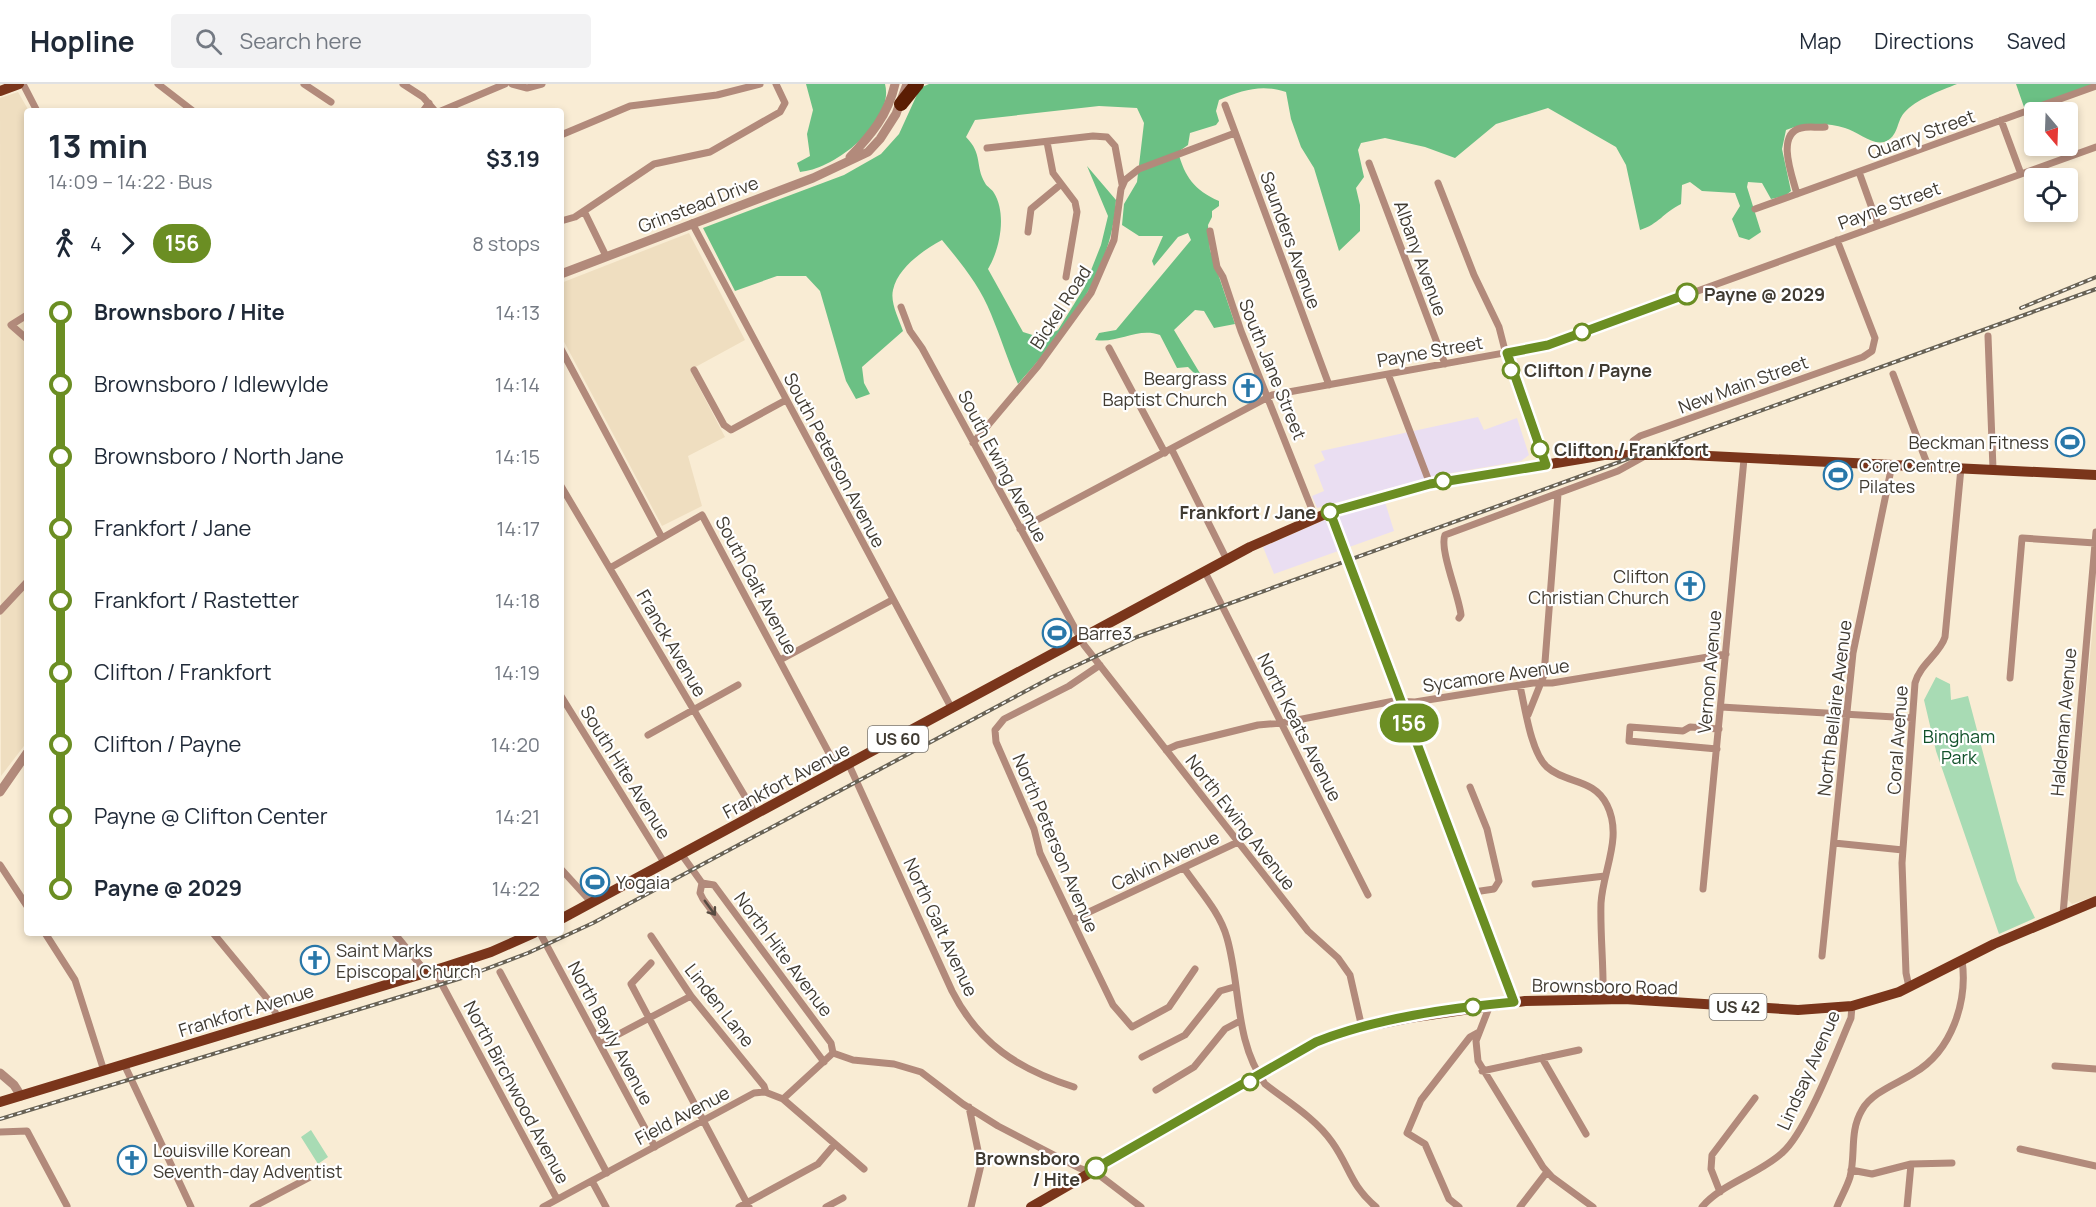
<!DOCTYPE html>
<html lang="en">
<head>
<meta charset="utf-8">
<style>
	body { margin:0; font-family:Manrope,sans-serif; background:#f2f2f3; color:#1f2937; height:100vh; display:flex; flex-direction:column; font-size:22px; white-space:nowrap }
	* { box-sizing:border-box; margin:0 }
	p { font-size:20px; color:#747a83 }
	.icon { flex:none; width:33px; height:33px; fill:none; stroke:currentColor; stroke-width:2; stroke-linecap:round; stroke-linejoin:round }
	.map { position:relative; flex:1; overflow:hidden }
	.details { position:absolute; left:24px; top:24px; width:540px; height:828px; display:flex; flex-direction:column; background:#fff; border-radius:6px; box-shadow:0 3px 9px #0003 }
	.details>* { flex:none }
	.badge { padding:0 12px; border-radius:20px; font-size:21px; line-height:39px }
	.needle { width:39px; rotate:161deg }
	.buttons { position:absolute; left:2024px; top:18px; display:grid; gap:12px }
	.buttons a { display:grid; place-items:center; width:54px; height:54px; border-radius:6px; background:#fff; box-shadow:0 3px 9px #0003; font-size:30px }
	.map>.badge { position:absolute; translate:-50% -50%; box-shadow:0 0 0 3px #fff }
	.legs { display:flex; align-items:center; gap:9px; height:66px; padding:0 24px; font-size:20px }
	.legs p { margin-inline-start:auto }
	.overview { display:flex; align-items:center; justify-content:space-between; height:102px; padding:0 24px }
	h1 { font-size:33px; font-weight:700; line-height:45px }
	ul { padding:0 24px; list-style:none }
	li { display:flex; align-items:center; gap:21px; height:72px; font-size:22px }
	li i { display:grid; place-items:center; width:9px; height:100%; margin:0 8px; background:currentColor }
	li i::after { content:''; width:15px; height:15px; margin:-8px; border:4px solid; border-radius:50%; background:#fff }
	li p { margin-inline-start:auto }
	li:first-child i { background:linear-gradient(#0000 50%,currentColor 0) }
	li:last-child i { background:linear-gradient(currentColor 50%,#0000 0) }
	header { display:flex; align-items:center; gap:36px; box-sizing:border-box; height:84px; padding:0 30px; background:#fff; border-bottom:2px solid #e0e1e3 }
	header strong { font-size:28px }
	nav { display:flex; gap:33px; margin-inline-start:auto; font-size:21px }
	.search { width:420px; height:54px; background:#f2f2f3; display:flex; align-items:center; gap:15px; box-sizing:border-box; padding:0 21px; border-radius:6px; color:#747a83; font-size:22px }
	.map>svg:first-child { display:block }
	.commercial { fill:#eadef2 }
	.built { fill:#efdec0 }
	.green { fill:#a8dbb4 }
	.forest { fill:#6bc084 }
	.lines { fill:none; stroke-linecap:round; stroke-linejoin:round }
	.minor { stroke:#b28a7b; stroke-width:7 }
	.tertiary { stroke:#b28a7b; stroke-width:9 }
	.primary { stroke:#7a351b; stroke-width:10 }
	.motorway { stroke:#5b1d03; stroke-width:14 }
	.rail-casing { stroke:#686255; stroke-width:4 }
	.rail { stroke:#fff; stroke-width:1.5; stroke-dasharray:4.5; stroke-linecap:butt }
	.oneway { stroke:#574b41 }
	.line-1-casing { stroke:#fff; stroke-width:14 }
	.line-1 { stroke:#6b8e23; stroke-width:9 }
	.stop-1-dot { fill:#fff; stroke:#6b8e23; stroke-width:3 }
	.labels { text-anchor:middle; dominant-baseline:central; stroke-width:4.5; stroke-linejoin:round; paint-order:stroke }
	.shield { fill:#fff; stroke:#797670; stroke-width:1.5 }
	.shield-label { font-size:16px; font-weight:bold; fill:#403b32 }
	.street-label { font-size:18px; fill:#403b32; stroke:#fff }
	.stop-label { font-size:18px; font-weight:bold; fill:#403b32; stroke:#fff; text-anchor:start }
	.poi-label { font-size:18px; fill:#403b32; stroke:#fff; text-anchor:start }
	.park-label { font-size:18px; fill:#11512a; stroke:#fff }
</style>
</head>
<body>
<header>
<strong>Hopline</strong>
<div class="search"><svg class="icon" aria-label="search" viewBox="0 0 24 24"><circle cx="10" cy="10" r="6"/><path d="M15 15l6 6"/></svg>Search here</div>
<nav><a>Map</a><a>Directions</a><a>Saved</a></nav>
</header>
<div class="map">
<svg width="2096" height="1123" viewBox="0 0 2096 1123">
	<rect width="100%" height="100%" fill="#f9ecd4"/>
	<path class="commercial" d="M 1478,333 L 1484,346 L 1517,334 L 1529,371 L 1521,377 L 1434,392 L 1317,424 L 1312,412 L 1324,407 L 1314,381 L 1325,376 L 1321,367 Z
		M 1385,418 L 1394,447 L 1274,490 L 1263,463 L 1329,434 Z"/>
	<path class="built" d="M 18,8 L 29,27 L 27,27 L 27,658 L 1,692 L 0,14 Z
		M 689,149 L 745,256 L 690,286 L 725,353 L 688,372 L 702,422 L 662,442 L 561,252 L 561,199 Z
		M 2096,511 L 2096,812 L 2072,820 L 2068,816 L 2068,795 Z"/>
	<path class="green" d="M 1936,593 L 1950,600 L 1951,616 L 1968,612 L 2017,797 L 2035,834 L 1999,850 L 1936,667 L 1924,616 Z
		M 311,1046 L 328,1073 L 318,1080 L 301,1053 Z"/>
	<path class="forest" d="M 806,0 L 885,0 C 895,38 834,86 800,88 L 797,79 L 810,72 L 807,50 L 813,26 Z
		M 929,0 L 1957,0 C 1940,7 1916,15 1904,29 C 1896,38 1899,53 1884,58 C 1871,61 1857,47 1845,44 C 1826,38 1804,39 1786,46 L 1782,65 L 1791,107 L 1785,112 L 1771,115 L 1762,99 L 1748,98 L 1747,103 L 1761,148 L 1749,156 L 1739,153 L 1732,135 L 1740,122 L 1735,109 L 1702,107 L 1690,98 L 1682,101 L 1681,120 C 1663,129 1659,140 1640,146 L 1626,81 L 1616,63 L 1548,24 L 1496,40 L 1455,74 L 1425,63 L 1385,54 L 1361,59 L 1358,66 L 1364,93 L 1356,104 L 1360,121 L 1360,147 L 1339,167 L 1314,84 L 1301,63 L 1291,35 L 1286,8 C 1261,0 1243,6 1219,16 L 1216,27 L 1219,37 L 1216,41 L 1190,49 L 1188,61 L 1178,68 C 1185,93 1194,106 1219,117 L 1219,122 L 1212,127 L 1212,133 L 1208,141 L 1210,166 L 1235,240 L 1214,244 L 1204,227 L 1195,226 L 1174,246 L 1201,291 L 1198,293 L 1188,283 L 1177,284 L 1160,251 C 1137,243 1118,260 1095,256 L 1099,249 L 1116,246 L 1191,156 L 1188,149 L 1178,153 L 1154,182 L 1152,177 L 1163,152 L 1139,152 L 1122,141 L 1124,120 L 1137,98 L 1144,39 L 1137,24 L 1099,22 L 975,36 L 966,53 C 983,70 975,82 985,99 C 987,103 992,105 994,109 C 1007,130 1000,165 988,185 L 1023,248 L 1042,254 L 1058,246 L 1084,204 L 1101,161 L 1108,132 L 1087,82 L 1116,116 C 1112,190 1065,247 1018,300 C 1008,277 1001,254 991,230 C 980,202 961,179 942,156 C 924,166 898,183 893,206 C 890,219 899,235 903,247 L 862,283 L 864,299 L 870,310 L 856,315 L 846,297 L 820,207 L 806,192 L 777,192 L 735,207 L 703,144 L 844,91 L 881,70 L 899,50 L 920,4 Z
		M 2016,0 L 2096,0 L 2025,26 Z"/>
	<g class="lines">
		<path class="minor" d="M 23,0 L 37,27
			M 158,0 L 193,27
			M 304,0 L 331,18
			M 403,0 L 423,13 L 435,27
			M 512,0 L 527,4 L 542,0
			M 1225,21 L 1329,301
			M 423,27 L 429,19
			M 441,27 L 505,0
			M 2001,36 L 2021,90
			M 561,51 L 630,22 L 717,11 L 760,0
			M 1047,58 L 1053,89 L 1075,118 L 1077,128 L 1066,193
			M 987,64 L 1093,52 L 1107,53 L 1115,62 L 1122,100
			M 1369,79 L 1445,280
			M 1859,88 L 1878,141
			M 1438,99 L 1474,191 L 1499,243 L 1509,282 L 1546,381
			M 1797,110 C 1793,94 1775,50 1801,44 C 1809,42 1817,44 1825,43
			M 1755,125 L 2096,2
			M 584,127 L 606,172
			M 561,137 L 575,133 L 654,80 L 710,68 L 780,28 L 785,19 L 776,0
			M 692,139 L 952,625
			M 1210,147 L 1217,183 L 1223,193 L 1241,247 L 1315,433
			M 1028,148 L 1031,125 L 1060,101
			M 901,223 L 910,247 L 922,264 L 1084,561 L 1308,847 L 1338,874 L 1350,891 L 1362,944
			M 27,231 L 11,241 L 27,255
			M 1988,252 L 1993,385
			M 1109,264 L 1165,369
			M 561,265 L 661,452
			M 694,286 L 724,341 L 731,346 L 786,316
			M 1388,290 L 1430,400
			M 1893,290 L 1928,382
			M 973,359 L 1038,282 L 1091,209 L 1114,156 L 1121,105 L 1125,96 L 1139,85 L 1235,49
			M 1172,366 L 1227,476
			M 1632,370 L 1633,357 L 1640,352 L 1863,273 L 1872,267 L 1875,254 L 1837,156
			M 561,402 L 756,731
			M 1330,428 L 1514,918
			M 1020,445 L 1272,311 L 1548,261 L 2096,63
			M 610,484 L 702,431 L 838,686
			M 1205,488 L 1368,811
			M 0,527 L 27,498
			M 1459,534 L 1461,531 C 1459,512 1439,465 1445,451 L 1618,387 L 1645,372
			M 780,576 L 892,516
			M 1100,581 L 1069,602 L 1004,635 L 995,646 L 996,658 L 1034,745 L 1040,769 L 1082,857 L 1113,921 L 1132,943 L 1169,923 L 1195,885
			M 2010,594 L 2022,454 L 2095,459
			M 1520,602 C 1525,623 1531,669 1547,683 C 1566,700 1594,694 1607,721 C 1623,753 1603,786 1601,819 C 1600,851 1604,883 1603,915
			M 561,612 L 665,780
			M 1721,623 L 1912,634
			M 1528,631 L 1544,591 L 1558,410
			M 648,651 L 738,601
			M 1717,665 L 1629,657 L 1630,643 L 1683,647 L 1690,643 L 1719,645
			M 1166,666 L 1177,661 L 1258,641 L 1282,639 L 1394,617 L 1415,618 L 1533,599 L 1552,599 L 1726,570
			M 849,681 L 952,907 C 979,960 1018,985 1074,1003
			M 1470,703 L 1487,745 L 1499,797 L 1494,805 L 1474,808
			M 1834,759 L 1903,766
			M 682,771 L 702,799
			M 0,781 L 27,822
			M 1184,784 C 1199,806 1220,828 1227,854 C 1241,903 1234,956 1265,1000 C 1288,1018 1315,1034 1332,1058 C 1350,1083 1350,1101 1376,1123
			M 561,785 L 592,819
			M 1535,800 L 1605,792
			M 1703,805 L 1744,375
			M 2063,830 L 2096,448
			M 1072,836 L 1238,758
			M 45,849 L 75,896 L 104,987
			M 213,849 L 270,918 L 278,934
			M 394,849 L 422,883 L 438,893 L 557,1115
			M 540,849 L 655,1063
			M 651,852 L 691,912 L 764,1002 L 766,1008
			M 1822,872 L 1853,569 L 1892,381
			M 651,879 L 631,900 L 749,1123
			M 500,888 L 607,1089
			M 1909,903 L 1906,889 L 1902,779 L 1915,599 C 1920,580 1940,570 1945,553 L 1961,384
			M 1490,921 L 1476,957 L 1478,977 L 1543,1083 L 1552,1093 L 1593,1123
			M 600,960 L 691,912
			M 1142,973 L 1185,951 L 1220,907 L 1234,903
			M 1542,974 L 1586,1050
			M 824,978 L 703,815 L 700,809 L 702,799 L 714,801 L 831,959 L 833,969
			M 124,980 L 191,1123
			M 2055,982 L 2096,985
			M 1482,987 L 1579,966
			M 1156,1006 L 1194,983 L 1225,945 L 1240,937
			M 783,1015 L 864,1085
			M 969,1023 L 981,1081 L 971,1123
			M 0,1048 L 27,1047 L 67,1122
			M 2020,1065 L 2096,1082
			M 1851,1086 L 1872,1090 L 1911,1080 L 1952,1079
			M 592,1097 L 606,1123
			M 1720,1108 L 1711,1085 L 1712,1071 L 1755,1014
			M 253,1123 L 316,1090
			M 543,1123 L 754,1009 L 765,1008 L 783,1015 L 833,969 L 853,976 L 894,980 L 921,988 L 963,1020 L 998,1042 L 1079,1084 L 1099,1091 L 1141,1123
			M 739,1123 L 818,1080 L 835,1060
			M 826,1123 L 843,1114
			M 1459,1123 L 1449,1115 L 1425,1060 L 1407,1049 L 1421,1016 L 1470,953 L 1479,948
			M 1520,1123 L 1547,1088
			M 1702,1123 C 1721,1100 1759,1090 1782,1069 C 1806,1049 1837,966 1851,934 L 1852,922
			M 1837,1123 C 1841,1113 1847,1103 1850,1093 C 1856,1070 1849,1048 1862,1026 C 1872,1008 1897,1000 1914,989 C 1952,967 1968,917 1962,876
			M 1907,1123 L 1911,1080"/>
		<path class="tertiary" d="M 850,73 C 871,51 888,31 895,0
			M 561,190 L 813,94 L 868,68 L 880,55 L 896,30 L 907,0
			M 0,708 L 27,669
			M 0,989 L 14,1001 L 21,1012"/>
		<path class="primary" d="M 0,7 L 19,0
			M 561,835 L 1250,463 L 1330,428 L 1430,400 L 1604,371 L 1689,371 L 2096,391
			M 0,1018 L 445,883 L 491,868 L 534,849
			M 1031,1123 L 1316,958 L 1350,946 L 1409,934 L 1525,917 L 1624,915 L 1798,926 L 1852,922 L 1899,908 L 1994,860 L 2096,817"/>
		<path class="motorway" d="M 901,20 L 917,0"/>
		<g class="rail-casing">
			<path id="rail" d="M 2021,224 L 2096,193
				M 0,1035 L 465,893 L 528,869 L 593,839 L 1052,593 L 1137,553 L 2096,205"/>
		</g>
		<use href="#rail" class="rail"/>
	</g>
	<defs><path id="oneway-shaft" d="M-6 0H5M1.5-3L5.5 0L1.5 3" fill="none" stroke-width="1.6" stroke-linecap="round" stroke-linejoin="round" transform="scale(1.5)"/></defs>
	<use class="oneway" href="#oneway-shaft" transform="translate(710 824) rotate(54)"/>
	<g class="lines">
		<g class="line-1-casing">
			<path id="line-1" d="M 1096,1084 L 1316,958 C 1375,934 1451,924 1514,918 L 1330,428 L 1430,400 L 1546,381 L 1507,269 L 1548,261 L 1687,210"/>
		</g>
		<use href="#line-1" class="line-1"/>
	</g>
	<defs>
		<g id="church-ring" transform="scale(1.5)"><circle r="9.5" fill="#fff" stroke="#2877a9" stroke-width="1.5"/><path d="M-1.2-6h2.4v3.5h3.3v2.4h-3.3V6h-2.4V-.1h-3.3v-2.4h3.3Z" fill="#2877a9"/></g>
		<g id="stadium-ring" transform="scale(1.5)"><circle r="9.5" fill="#fff" stroke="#2877a9" stroke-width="1.5"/><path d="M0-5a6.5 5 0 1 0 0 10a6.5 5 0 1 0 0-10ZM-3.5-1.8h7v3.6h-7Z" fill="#2877a9"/></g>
	</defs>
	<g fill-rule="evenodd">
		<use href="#church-ring" x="1248" y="304"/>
		<use href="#stadium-ring" x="2070" y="358"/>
		<use href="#stadium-ring" x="1838" y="391"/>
		<use href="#church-ring" x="1690" y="502"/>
		<use href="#stadium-ring" x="1057" y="549"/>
		<use href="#stadium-ring" x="595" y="798"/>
		<use href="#church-ring" x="315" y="876"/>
		<use href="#church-ring" x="132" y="1076"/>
	</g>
	<g class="stop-1-dot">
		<circle cx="1687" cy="210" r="10"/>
		<circle cx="1582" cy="248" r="8"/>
		<circle cx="1511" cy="286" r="8"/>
		<circle cx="1540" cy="365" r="8"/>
		<circle cx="1443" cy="397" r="8"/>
		<circle cx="1330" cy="428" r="8"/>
		<circle cx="1473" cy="923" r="8"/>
		<circle cx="1250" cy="998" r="8"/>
		<circle cx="1096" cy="1084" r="10"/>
	</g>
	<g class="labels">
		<g class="shield">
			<rect x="868" y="642" width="60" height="26" rx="4.5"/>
			<rect x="1709.5" y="910" width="57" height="26" rx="4.5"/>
		</g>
		<g class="shield-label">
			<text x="898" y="655">US 60</text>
			<text x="1738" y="923">US 42</text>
		</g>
		<g class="street-label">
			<text transform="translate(1921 50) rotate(-20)">Quarry Street</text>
			<text transform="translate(698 120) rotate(-21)">Grinstead Drive</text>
			<text transform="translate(1889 121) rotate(-20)">Payne Street</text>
			<text transform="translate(1291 156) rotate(70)">Saunders Avenue</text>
			<text transform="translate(1421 174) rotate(70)">Albany Avenue</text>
			<text transform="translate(1060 223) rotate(-57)">Bickel Road</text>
			<text transform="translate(1430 267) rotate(-10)">Payne Street</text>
			<text transform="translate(1273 285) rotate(68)">South Jane Street</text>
			<text transform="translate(1743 300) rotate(-20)">New Main Street</text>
			<text transform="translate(835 376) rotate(62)">South Peterson Avenue</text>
			<text transform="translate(1003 382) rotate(62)">South Ewing Avenue</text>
			<text transform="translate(757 501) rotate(62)">South Galt Avenue</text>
			<text transform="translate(672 559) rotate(60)">Franck Avenue</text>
			<text transform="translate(1709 588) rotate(-85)">Vernon Avenue</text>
			<text transform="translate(1496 591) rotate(-8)">Sycamore Avenue</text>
			<text transform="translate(1834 624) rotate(-83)">North Bellaire Avenue</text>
			<text transform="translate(2063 638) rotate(-85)">Haldeman Avenue</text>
			<text transform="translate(1300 643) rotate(63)">North Keats Avenue</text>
			<text transform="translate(1897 656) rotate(-86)">Coral Avenue</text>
			<text transform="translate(626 688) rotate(58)">South Hite Avenue</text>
			<text transform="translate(786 696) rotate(-28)">Frankfort Avenue</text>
			<text transform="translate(1241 738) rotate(52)">North Ewing Avenue</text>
			<text transform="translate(1056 759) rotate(67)">North Peterson Avenue</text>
			<text transform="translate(1165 776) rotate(-25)">Calvin Avenue</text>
			<text transform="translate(941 843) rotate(65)">North Galt Avenue</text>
			<text transform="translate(784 870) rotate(53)">North Hite Avenue</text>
			<text transform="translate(1605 902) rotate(1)">Brownsboro Road</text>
			<text transform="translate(720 921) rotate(52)">Linden Lane</text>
			<text transform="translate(246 926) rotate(-17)">Frankfort Avenue</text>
			<text transform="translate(611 949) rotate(62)">North Bayly Avenue</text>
			<text transform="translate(1808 986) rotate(-66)">Lindsay Avenue</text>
			<text transform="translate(517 1008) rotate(62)">North Birchwood Avenue</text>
			<text transform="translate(682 1031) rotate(-28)">Field Avenue</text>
		</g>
		<g class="stop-label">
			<text x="1704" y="210">Payne @ 2029</text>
			<text x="1524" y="286">Clifton / Payne</text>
			<text x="1554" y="365">Clifton / Frankfort</text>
			<text x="1316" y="428" text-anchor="end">Frankfort / Jane</text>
			<text x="1080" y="1074" text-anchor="end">Brownsboro<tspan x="1080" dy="21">/ Hite</tspan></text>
		</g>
		<g class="poi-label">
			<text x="1227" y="294" text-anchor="end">Beargrass<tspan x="1227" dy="21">Baptist Church</tspan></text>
			<text x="2049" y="358" text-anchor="end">Beckman Fitness</text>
			<text x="1859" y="381">Core Centre<tspan x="1859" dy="21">Pilates</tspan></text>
			<text x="1669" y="492" text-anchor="end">Clifton<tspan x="1669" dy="21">Christian Church</tspan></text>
			<text x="1078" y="549">Barre3</text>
			<text x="616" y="798">Yogaia</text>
			<text x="336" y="866">Saint Marks<tspan x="336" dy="21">Episcopal Church</tspan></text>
			<text x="153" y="1066">Louisville Korean<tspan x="153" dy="21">Seventh-day Adventist</tspan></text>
		</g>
		<g class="park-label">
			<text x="1959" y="652">Bingham<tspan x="1959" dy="21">Park</tspan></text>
		</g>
	</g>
</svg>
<div class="buttons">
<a><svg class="needle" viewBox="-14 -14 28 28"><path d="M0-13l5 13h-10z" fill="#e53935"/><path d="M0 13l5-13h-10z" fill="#747a83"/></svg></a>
<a><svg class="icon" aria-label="locate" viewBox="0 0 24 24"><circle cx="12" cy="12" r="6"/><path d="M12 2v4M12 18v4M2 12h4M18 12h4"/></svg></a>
</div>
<b class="badge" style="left:1409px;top:639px;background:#6b8e23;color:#fff">156</b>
<section class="details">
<div class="overview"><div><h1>13 min</h1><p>14:09 – 14:22 · Bus</p></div><b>$3.19</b></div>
<div class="legs"><svg class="icon" aria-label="walk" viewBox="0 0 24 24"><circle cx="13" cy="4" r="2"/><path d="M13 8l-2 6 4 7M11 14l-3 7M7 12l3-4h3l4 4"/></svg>4<svg class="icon" aria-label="forward" viewBox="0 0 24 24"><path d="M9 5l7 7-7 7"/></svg><b class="badge" style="background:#6b8e23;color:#fff">156</b><p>8 stops</p></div>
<ul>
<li><i style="color:#6b8e23"></i><b>Brownsboro / Hite</b><p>14:13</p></li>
<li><i style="color:#6b8e23"></i><span>Brownsboro / Idlewylde</span><p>14:14</p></li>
<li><i style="color:#6b8e23"></i><span>Brownsboro / North Jane</span><p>14:15</p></li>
<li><i style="color:#6b8e23"></i><span>Frankfort / Jane</span><p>14:17</p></li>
<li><i style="color:#6b8e23"></i><span>Frankfort / Rastetter</span><p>14:18</p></li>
<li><i style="color:#6b8e23"></i><span>Clifton / Frankfort</span><p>14:19</p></li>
<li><i style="color:#6b8e23"></i><span>Clifton / Payne</span><p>14:20</p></li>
<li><i style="color:#6b8e23"></i><span>Payne @ Clifton Center</span><p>14:21</p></li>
<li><i style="color:#6b8e23"></i><b>Payne @ 2029</b><p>14:22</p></li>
</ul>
</section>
</div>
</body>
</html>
